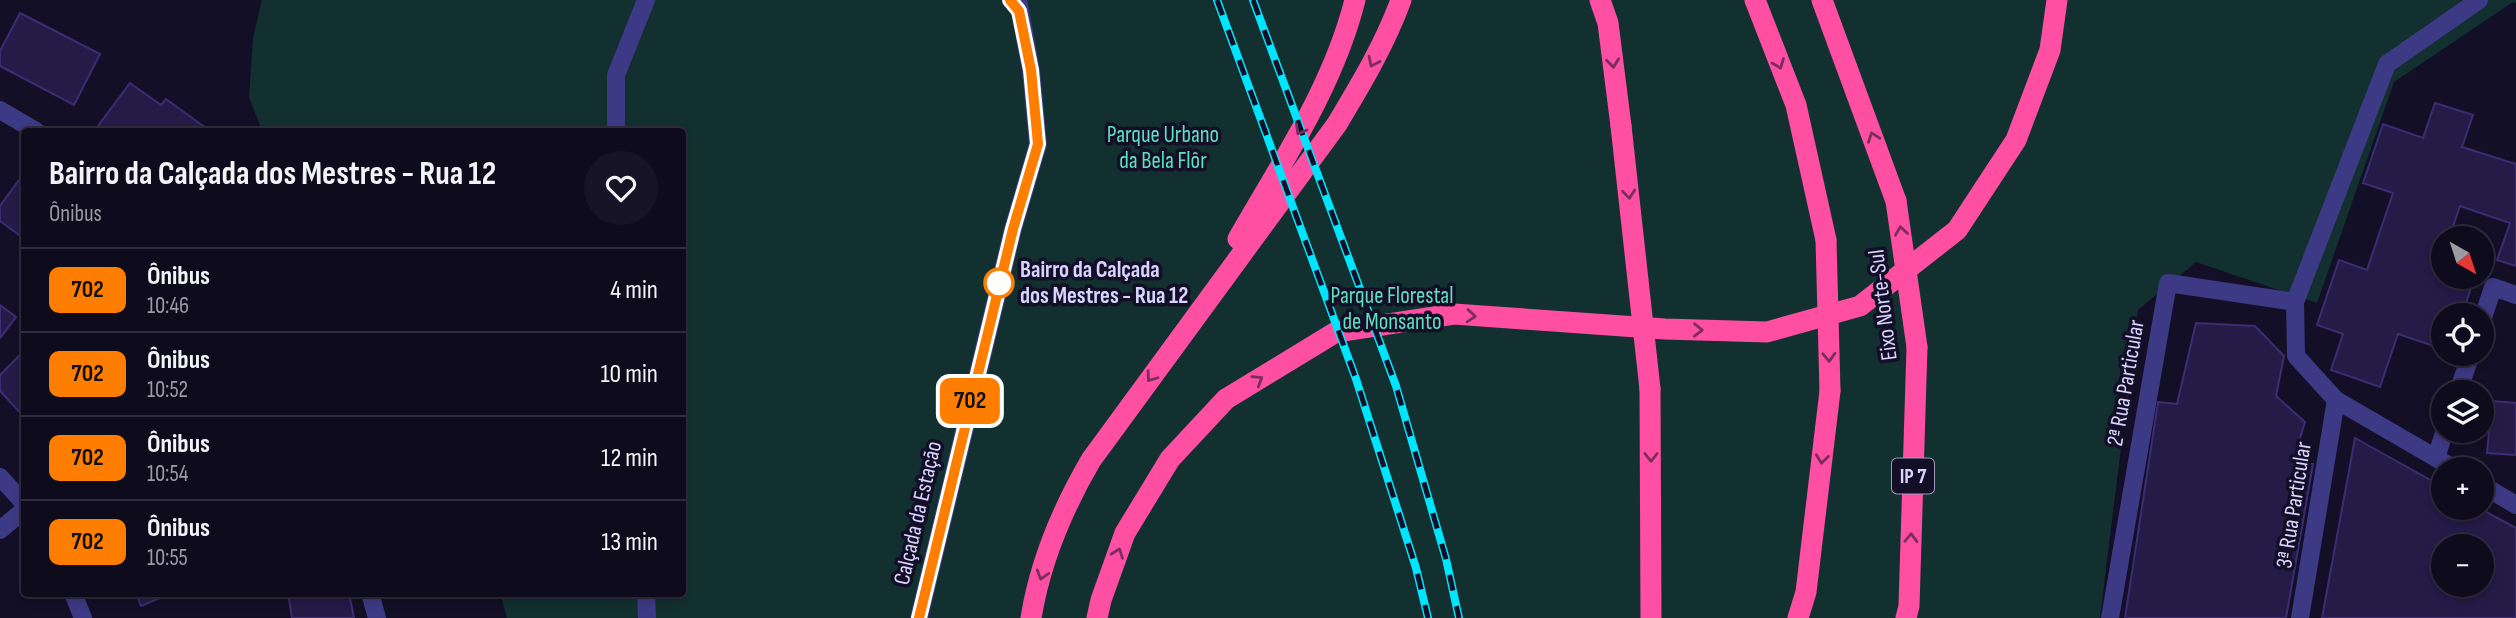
<!DOCTYPE html>
<html lang="pt">
<head>
<meta charset="utf-8">
<style>
	body { margin:0; font-family:"Sofia Sans Condensed",sans-serif; background:#171425; color:#f1f3f6; height:100vh; display:flex; flex-direction:column; font-size:26px; white-space:nowrap }
	* { box-sizing:border-box; margin:0 }
	p { font-size:23px; color:#9b9ba3 }
	.icon { flex:none; width:38px; height:38px; fill:none; stroke:currentColor; stroke-width:2; stroke-linecap:round; stroke-linejoin:round }
	.map { position:relative; flex:1; overflow:hidden }
	.details { position:absolute; left:21px; top:128px; width:665px; height:469px; display:flex; flex-direction:column; background:#0e0b1c; border-radius:7px; box-shadow:0 4px 10px #0003,0 0 0 2px #2e2b3b }
	.details>* { flex:none }
	.badge { padding:0 14px; border-radius:10px; font-size:24px; line-height:46px }
	.needle { width:46px; rotate:141deg }
	.controls { position:absolute; left:2431px; top:226px; display:grid; gap:14px }
	.controls a { display:grid; place-items:center; width:63px; height:63px; border-radius:50%; background:#0e0b1c; box-shadow:0 4px 10px #0003,0 0 0 2px #2e2b3b; font-size:35px }
	.map>.badge { position:absolute; translate:-50% -50%; box-shadow:0 0 0 4px #fff }
	.round { display:grid; place-items:center; flex:none; width:74px; height:74px; border-radius:37px; background:#171425 }
	.head { display:flex; align-items:center; justify-content:space-between; height:119px; padding:0 28px }
	h1 { font-size:33px; font-weight:700; line-height:52px }
	ul { padding:0; list-style:none }
	li { display:flex; align-items:center; gap:21px; height:84px; padding:0 28px; border-top:2px solid #2e2b3b }
	li div { flex:1 }
	li b { display:block; font-size:26px }
	li em { font-style:normal }
	li .badge { min-width:77px; font-weight:700; text-align:center }
	.map>svg:first-child { display:block }
	.green { fill:#12302f }
	.building { fill:#241b47; stroke:#3b2d73; stroke-width:2; fill-rule:evenodd }
	.lines { fill:none; stroke-linecap:round; stroke-linejoin:round }
	.minor { stroke:#3d3a85; stroke-width:18 }
	.highway { stroke:#ff4fa3; stroke-width:21 }
	.rail-casing { stroke:#00e5ff; stroke-width:8 }
	.rail { stroke:#130f26; stroke-width:5; stroke-dasharray:16; stroke-linecap:butt }
	.highway-bridge { stroke:#ff4fa3; stroke-width:21 }
	.oneway { stroke:#7d2c5e }
	.line-casing { stroke:#fff; stroke-width:16 }
	.line { stroke:#ff7e00; stroke-width:10 }
	.stop-dot { fill:#fff; stroke:#ff7e00; stroke-width:3.5 }
	.labels { text-anchor:middle; dominant-baseline:central; stroke-width:7; stroke-linejoin:round; paint-order:stroke }
	.shield { fill:#130f26; stroke:#9e99be; stroke-width:2 }
	.shield-label { font-size:21px; font-weight:bold; fill:#d9d4ff }
	.park-label { font-size:23px; fill:#5fe0c0; stroke:#130f26 }
	.stop-label { font-size:23px; font-weight:bold; fill:#d9d4ff; stroke:#130f26; text-anchor:start }
	.street-label { font-size:23px; fill:#d9d4ff; stroke:#130f26 }
</style>
</head>
<body>
<div class="map">
<svg width="2516" height="618" viewBox="0 0 2516 618">
	<rect width="100%" height="100%" fill="#130f26"/>
	<path class="green" d="M 262,0 L 2516,0 L 2516,3 L 2513,2 L 2394,82 L 2317,303 L 2196,262 L 2138,310 L 2100,618 L 507,618 L 500,593 L 682,593 L 682,131 L 262,131 L 249,97 L 253,38 Z"/>
	<path class="building" d="M 20,13 L 100,54 L 74,105 L 0,66 L 0,51 Z
		M 130,83 L 161,105 L 166,99 L 210,131 L 105,131 L 98,126 Z
		M 2435,103 L 2473,115 L 2462,147 L 2516,164 L 2516,266 L 2497,260 L 2510,223 L 2460,206 L 2449,238 L 2443,238 L 2443,257 L 2438,270 L 2443,271 L 2443,276 L 2458,276 L 2473,282 L 2462,315 L 2443,315 L 2443,349 L 2398,334 L 2380,387 L 2331,370 L 2343,334 L 2317,325 L 2339,260 L 2367,270 L 2393,193 L 2363,183 L 2383,124 L 2423,138 Z
		M 24,173 L 24,234 L 22,237 L 0,221 L 0,206 Z
		M 0,305 L 16,317 L 0,338 Z
		M 2196,323 L 2255,326 L 2284,356 L 2276,396 L 2305,422 L 2293,461 L 2313,464 L 2286,618 L 2125,618 L 2158,402 L 2177,404 Z
		M 24,351 L 24,417 L 0,391 L 0,375 Z
		M 2492,401 L 2516,403 L 2516,455 L 2487,453 Z
		M 2355,438 L 2443,487 L 2443,508 L 2479,508 L 2516,528 L 2516,618 L 2322,618 ZM 2443,546 L 2482,546 L 2482,584 L 2443,584 Z
		M 136,593 L 172,593 L 141,606 Z
		M 288,593 L 349,593 L 354,618 L 292,618 Z"/>
	<g class="lines">
		<path class="minor" d="M 0,110 L 36,131
			M 616,131 L 616,75 L 646,0
			M 2482,321 L 2493,287 L 2516,295
			M 2458,392 L 2471,354
			M 2436,458 L 2445,430
			M 2455,469 L 2336,400 L 2296,356 L 2295,302 L 2387,64 L 2479,0
			M 0,477 L 24,503
			M 2482,485 L 2516,505
			M 0,530 L 24,510
			M 73,593 L 83,618
			M 370,593 L 377,618
			M 646,593 L 647,618
			M 919,618 L 1013,229 L 1038,144 L 1031,70 L 1018,0
			M 2110,618 L 2168,283 L 2295,302
			M 2300,618 L 2336,400"/>
		<path class="highway" d="M 1600,0 L 1608,23 L 1621,126
			M 1755,0 L 1796,105 L 1826,240
			M 1822,0 L 1896,201
			M 1238,239 C 1282,162 1333,87 1355,0
			M 1650,389 L 1651,618
			M 1031,618 C 1040,562 1063,508 1091,460 L 1337,124 C 1361,84 1385,44 1401,0
			M 1097,618 L 1101,600 L 1125,533 L 1170,459 L 1226,399 L 1336,332 L 1454,314 L 1665,329 L 1767,332 L 1860,306 L 1957,230 L 2016,140 L 2050,50 L 2057,0
			M 1798,618 L 1806,592 L 1830,391
			M 1906,618 L 1909,606 L 1917,347"/>
		<g class="rail-casing">
			<path id="rail" d="M 1217,0 L 1356,379 L 1416,568 L 1428,618
				M 1253,0 L 1396,386 L 1446,559 L 1459,618"/>
		</g>
		<use href="#rail" class="rail"/>
		<path class="highway-bridge" d="M 1621,126 L 1650,389
			M 1896,201 L 1917,347
			M 1826,240 L 1830,391"/>
	</g>
	<defs><path id="oneway-chevron" d="M-2-3.5L2.5 0L-2 3.5" fill="none" stroke-width="1.6" stroke-linecap="round" stroke-linejoin="round" transform="scale(1.75)"/></defs>
	<g class="oneway">
		<use href="#oneway-chevron" transform="translate(1373 62) rotate(116)"/>
		<use href="#oneway-chevron" transform="translate(1613 63) rotate(83)"/>
		<use href="#oneway-chevron" transform="translate(1779 64) rotate(69)"/>
		<use href="#oneway-chevron" transform="translate(1300 130) rotate(120)"/>
		<use href="#oneway-chevron" transform="translate(1873 137) rotate(-110)"/>
		<use href="#oneway-chevron" transform="translate(1629 194) rotate(84)"/>
		<use href="#oneway-chevron" transform="translate(1901 231) rotate(-98)"/>
		<use href="#oneway-chevron" transform="translate(1471 316) rotate(4)"/>
		<use href="#oneway-chevron" transform="translate(1698 330) rotate(1)"/>
		<use href="#oneway-chevron" transform="translate(1829 357) rotate(88)"/>
		<use href="#oneway-chevron" transform="translate(1151 377) rotate(126)"/>
		<use href="#oneway-chevron" transform="translate(1258 380) rotate(-32)"/>
		<use href="#oneway-chevron" transform="translate(1651 457) rotate(90)"/>
		<use href="#oneway-chevron" transform="translate(1822 459) rotate(97)"/>
		<use href="#oneway-chevron" transform="translate(1911 538) rotate(-88)"/>
		<use href="#oneway-chevron" transform="translate(1118 553) rotate(-70)"/>
		<use href="#oneway-chevron" transform="translate(1042 575) rotate(107)"/>
	</g>
	<g class="lines">
		<g class="line-casing">
			<path id="line" d="M 919,618 L 1013,229 L 1038,144 L 1031,70 L 1019,11 L 1010,0"/>
		</g>
		<use href="#line" class="line"/>
	</g>
	<circle class="stop-dot" cx="999" cy="283" r="14"/>
	<g class="labels">
		<rect class="shield" x="1892" y="458.5" width="42" height="35" rx="5"/>
		<g class="shield-label">
			<text x="1913" y="476">IP 7</text>
		</g>
		<g class="park-label">
			<text x="1163" y="135">Parque Urbano<tspan x="1163" dy="26">da Bela Flôr</tspan></text>
			<text x="1392" y="296">Parque Florestal<tspan x="1392" dy="26">de Monsanto</tspan></text>
		</g>
		<g class="stop-label">
			<text x="1020" y="270">Bairro da Calçada<tspan x="1020" dy="26">dos Mestres - Rua 12</tspan></text>
		</g>
		<g class="street-label">
			<text transform="translate(1883 305) rotate(-97)">Eixo Norte-Sul</text>
			<text transform="translate(2126 383) rotate(-80)">2ª Rua Particular</text>
			<text transform="translate(2294 505) rotate(-81)">3ª Rua Particular</text>
			<text transform="translate(918 513) rotate(-77)">Calçada da Estação</text>
		</g>
	</g>
</svg>
<div class="controls">
<a><svg class="needle" viewBox="-14 -14 28 28"><path d="M0-13l5 13h-10z" fill="#e53935"/><path d="M0 13l5-13h-10z" fill="#9b9ba3"/></svg></a>
<a><svg class="icon" aria-label="locate" viewBox="0 0 24 24"><circle cx="12" cy="12" r="6"/><path d="M12 2v4M12 18v4M2 12h4M18 12h4"/></svg></a>
<a><svg class="icon" aria-label="layers" viewBox="0 0 24 24"><path d="M12 4l9 5-9 5-9-5zM3 14l9 5 9-5"/></svg></a>
<a>+</a>
<a>−</a>
</div>
<b class="badge" style="left:970px;top:401px;background:#ff7e00;color:#111">702</b>
<section class="details">
<div class="head"><div><h1>Bairro da Calçada dos Mestres - Rua 12</h1><p>Ônibus</p></div><a class="round"><svg class="icon" aria-label="heart" viewBox="0 0 24 24"><path d="M12 20l-8-8c-3-5 5-10 8-4 3-6 11-1 8 4z"/></svg></a></div>
<ul>
<li><span class="badge" style="background:#ff7e00;color:#111">702</span><div><b>Ônibus</b><p>10:46</p></div><em>4 min</em></li>
<li><span class="badge" style="background:#ff7e00;color:#111">702</span><div><b>Ônibus</b><p>10:52</p></div><em>10 min</em></li>
<li><span class="badge" style="background:#ff7e00;color:#111">702</span><div><b>Ônibus</b><p>10:54</p></div><em>12 min</em></li>
<li><span class="badge" style="background:#ff7e00;color:#111">702</span><div><b>Ônibus</b><p>10:55</p></div><em>13 min</em></li>
</ul>
</section>
</div>
</body>
</html>
